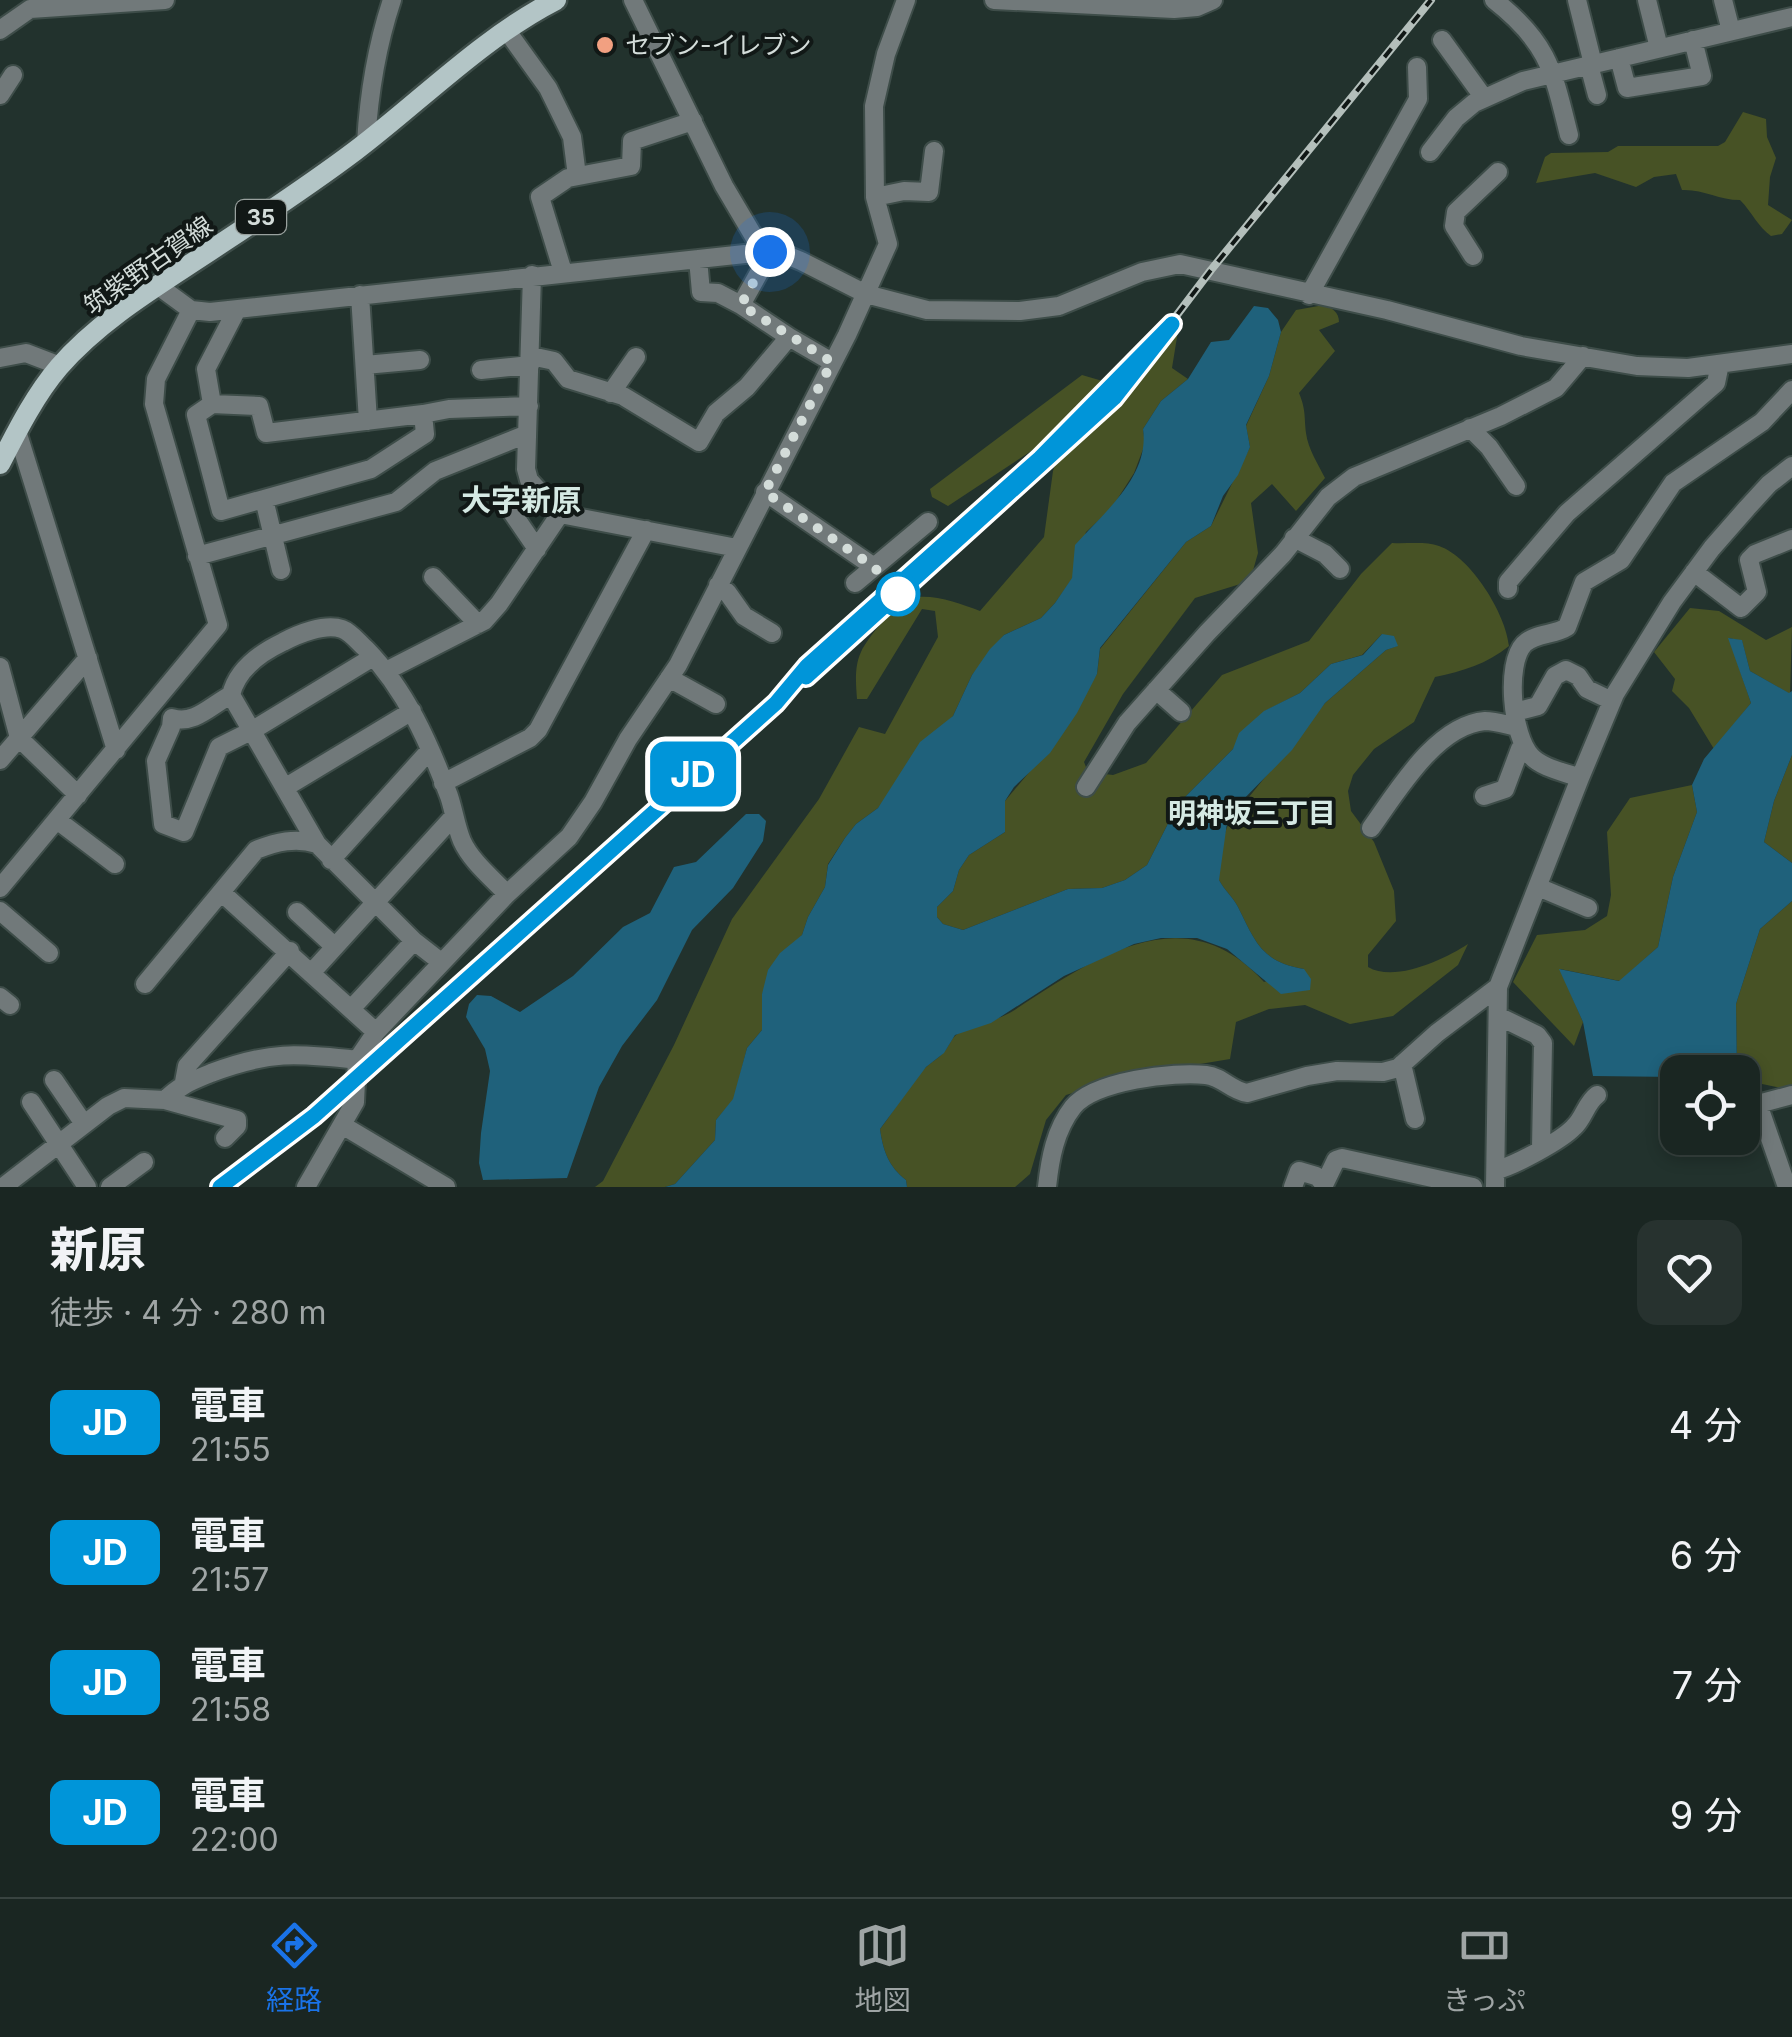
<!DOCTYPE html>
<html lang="ja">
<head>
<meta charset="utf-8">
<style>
	body { margin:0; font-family:Inter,"Noto Sans JP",sans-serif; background:#27322f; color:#f1f3f6; height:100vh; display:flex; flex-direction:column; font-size:38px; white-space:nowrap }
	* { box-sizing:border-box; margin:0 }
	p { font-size:32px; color:#9fa5a5 }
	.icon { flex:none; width:55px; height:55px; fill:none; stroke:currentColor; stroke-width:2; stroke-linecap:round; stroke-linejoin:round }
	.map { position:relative; height:1187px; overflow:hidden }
	.sheet { display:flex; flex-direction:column; background:#1a2622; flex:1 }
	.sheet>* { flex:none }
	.badge { padding:0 20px; border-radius:15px; font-size:35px; line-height:65px }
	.fabs { position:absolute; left:1660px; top:1055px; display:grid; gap:20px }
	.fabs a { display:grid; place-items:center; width:100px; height:100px; border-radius:20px; background:#1a2622; box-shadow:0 5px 15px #0003,0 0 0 2px #384340; font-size:50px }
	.you { position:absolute; width:50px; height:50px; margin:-25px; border:8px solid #fff; border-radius:50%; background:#1a73e8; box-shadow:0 0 0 15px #1a73e833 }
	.map>.badge { position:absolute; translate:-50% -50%; box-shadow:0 0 0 5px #fff }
	.round { display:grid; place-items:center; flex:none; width:105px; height:105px; border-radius:20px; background:#27322f }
	.head { display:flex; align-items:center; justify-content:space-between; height:170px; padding:0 50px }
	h1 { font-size:48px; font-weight:800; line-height:75px }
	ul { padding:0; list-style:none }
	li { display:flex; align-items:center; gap:30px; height:130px; padding:0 50px }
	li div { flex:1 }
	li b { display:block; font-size:38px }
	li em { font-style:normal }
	li .badge { min-width:110px; font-weight:700; text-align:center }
	.tab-bar { display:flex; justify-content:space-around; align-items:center; height:140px; border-top:2px solid #384340; background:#1a2622; font-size:28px; color:#9fa5a5 }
	.tab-bar a { display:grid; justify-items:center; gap:5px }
	.tab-bar .on { color:#1a73e8 }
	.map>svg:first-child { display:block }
	.green { fill:#475225 }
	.water { fill:#1f617b }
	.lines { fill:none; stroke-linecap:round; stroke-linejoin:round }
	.minor-casing { stroke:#3e4d49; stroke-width:22 }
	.major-casing { stroke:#3e4d49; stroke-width:25 }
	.minor { stroke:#71797a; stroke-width:18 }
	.major { stroke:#b3c5c6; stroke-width:20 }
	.rail-casing { stroke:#b4bfbb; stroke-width:8 }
	.rail { stroke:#111816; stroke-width:4; stroke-dasharray:11; stroke-linecap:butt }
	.line-casing { stroke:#fff; stroke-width:22 }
	.line { stroke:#0095d9; stroke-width:15 }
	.walk { stroke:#d3dcd9; stroke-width:10; stroke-dasharray:0 18 }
	.poi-dot { fill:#f2a081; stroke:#111816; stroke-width:4 }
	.stop-dot { fill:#fff; stroke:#0095d9; stroke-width:5 }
	.labels { text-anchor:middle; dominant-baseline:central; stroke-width:8; stroke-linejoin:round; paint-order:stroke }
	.shield { fill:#111816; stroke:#99a19e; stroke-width:2.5 }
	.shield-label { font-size:22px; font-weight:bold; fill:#d3dcd9 }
	.poi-label { font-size:25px; fill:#d3dcd9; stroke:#111816; text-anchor:start }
	.street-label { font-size:25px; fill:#d3dcd9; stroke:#111816 }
	.neighbourhood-label { font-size:28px; font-weight:bold; fill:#d5e9e3; stroke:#111816 }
	.quarter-label { font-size:30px; font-weight:bold; fill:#d5e9e3; stroke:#111816 }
</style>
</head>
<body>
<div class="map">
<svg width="1792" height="1187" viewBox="0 0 1792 1187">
	<rect width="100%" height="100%" fill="#22322d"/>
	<path class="green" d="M 1743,112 L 1766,119 L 1767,137 L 1776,158 L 1770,177 L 1768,205 L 1792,220 L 1782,234 L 1771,236 C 1758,227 1752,212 1740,200 C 1719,200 1703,189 1682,190 L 1676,174 L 1654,177 L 1636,187 L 1595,173 L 1536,183 L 1545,157 L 1551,153 L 1608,152 L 1618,146 L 1718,146 L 1725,142 Z
		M 1324,305 C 1332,308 1339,312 1339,322 L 1319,330 L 1335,351 L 1299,393 C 1306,410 1304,416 1306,433 C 1308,449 1318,464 1325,478 L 1296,511 L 1272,484 L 1251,503 L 1258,553 L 1250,581 L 1195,598 L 1123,694 L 1084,762 L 1088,772 L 1113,775 L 1146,763 L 1222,675 L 1309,641 L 1361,574 L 1392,543 C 1406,544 1426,541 1439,546 C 1471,557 1506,614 1509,646 C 1487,664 1463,671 1435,677 L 1414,722 L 1374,749 L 1353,775 L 1348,791 L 1351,811 L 1374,842 L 1394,891 L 1396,921 L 1368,955 L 1368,967 C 1395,983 1445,959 1468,944 L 1458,965 L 1393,1016 L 1350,1024 L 1305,1005 L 1269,1009 L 1236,1022 L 1230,1059 L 1134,1075 L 1066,1095 L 1046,1120 L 1030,1174 L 1015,1187 L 907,1187 L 906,1180 C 889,1167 883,1151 880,1129 C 895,1110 908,1086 925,1068 C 931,1062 938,1059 943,1053 C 948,1048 951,1039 956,1035 C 970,1025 995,1022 1013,1011 C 1093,959 1184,893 1264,982 L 1304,969 C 1261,962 1255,941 1238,907 C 1233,897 1224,890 1219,880 C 1219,849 1224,817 1249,797 L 1325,703 L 1386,650 L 1397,646 L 1382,634 L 1362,655 L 1331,664 L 1300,693 L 1265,711 L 1233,749 L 1178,804 L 1147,865 L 1125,880 L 1102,888 L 1068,889 L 963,930 L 943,924 L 937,917 L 937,907 L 953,891 L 959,870 L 969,855 L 1005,832 L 1005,801 L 1031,770 L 1097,674 L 1100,649 L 1186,542 L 1211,526 L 1250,447 L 1246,426 L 1269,376 L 1281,332 L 1296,310 Z
		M 1168,331 L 1178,331 L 1172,368 L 1188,379 L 1161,401 L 1143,429 L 1145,444 L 1134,473 L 1111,509 L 1086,532 L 1072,579 L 1055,603 L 1041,618 L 1004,635 L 972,675 L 953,716 L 878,808 L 856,824 L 845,838 L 828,864 L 825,887 L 808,917 L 802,935 L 762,994 L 762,1030 L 747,1048 L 734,1099 L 716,1120 L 715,1140 L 675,1184 L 665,1187 L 595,1187 L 603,1181 L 674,1045 L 732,919 L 819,799 L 859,727 L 885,734 L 938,637 L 935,611 L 922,609 L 867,699 L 857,699 C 856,684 854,667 861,652 C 868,636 900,599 917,597 C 937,595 962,604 980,611 L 1044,537 L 1053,471 L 1061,446 L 1048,440 L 948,506 L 932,497 L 930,489 L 1082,375 L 1123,387 Z
		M 1690,608 L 1719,611 L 1766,640 L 1792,627 L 1790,694 L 1750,671 L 1742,641 L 1729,638 L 1751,703 L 1714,749 L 1689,708 L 1672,691 L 1675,679 L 1654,652 Z
		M 1792,755 L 1792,863 L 1764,842 L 1774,801 Z
		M 1692,785 L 1697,812 L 1673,877 L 1658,947 L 1620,981 L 1560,969 L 1583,1022 L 1574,1046 L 1513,982 L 1537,935 L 1585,930 L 1607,916 L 1611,895 L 1607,832 L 1630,798 Z
		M 1792,901 L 1792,1085 L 1781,1088 L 1743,1080 L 1742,1072 L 1737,1072 L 1736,1004 L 1760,929 Z"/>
	<path class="water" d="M 1254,306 L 1268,308 L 1278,320 L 1281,332 L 1269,376 L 1246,425 L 1250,447 L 1238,475 L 1223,496 L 1211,526 L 1186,542 L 1100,648 L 1097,674 L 1077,713 L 1050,753 L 1014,787 L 1005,801 L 1005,832 L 969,855 L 959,870 L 953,891 L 937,907 L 937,917 L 943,924 L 963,930 L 1068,889 L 1102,888 L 1125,880 L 1147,865 L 1178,804 L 1233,749 L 1239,733 L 1264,711 L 1300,693 L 1331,664 L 1363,655 L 1382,634 L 1394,636 L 1398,646 L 1386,650 L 1325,703 L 1292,750 L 1234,809 L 1227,823 L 1219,880 C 1224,890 1233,897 1238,907 C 1255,941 1261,962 1304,969 L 1311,979 L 1310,990 L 1281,994 L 1227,949 L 1197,938 L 1161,938 L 1134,944 L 1064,976 L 991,1023 L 955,1035 L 944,1053 L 926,1067 L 880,1129 C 883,1151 889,1167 906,1180 L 907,1187 L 665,1187 L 675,1184 L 715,1140 L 716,1120 L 733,1099 L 747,1048 L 762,1030 L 762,994 L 768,970 L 780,953 L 802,935 L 808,917 L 825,887 L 828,865 L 845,838 L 856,824 L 878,808 L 920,742 L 953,716 L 972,675 L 990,649 L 1004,635 L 1041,618 L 1055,603 L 1072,578 L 1075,545 C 1103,513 1150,477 1143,429 L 1161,401 L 1188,379 L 1211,342 L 1229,340 Z
		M 1728,638 L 1742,640 L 1750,671 L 1789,693 L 1792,691 L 1792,755 L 1774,801 L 1764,842 L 1792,863 L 1792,901 L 1760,929 L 1736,1004 L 1737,1072 L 1678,1072 L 1677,1077 L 1593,1076 L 1583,1022 L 1559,969 L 1619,981 L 1658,947 L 1673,877 L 1697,812 L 1692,785 L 1704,759 L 1751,703 Z
		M 746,814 L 759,814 L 766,821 L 763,841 L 733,888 L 692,930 L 657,1000 L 622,1046 L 599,1087 L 567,1178 L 483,1180 L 479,1163 L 481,1133 L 490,1071 L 485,1049 L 466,1017 L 469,1004 L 477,995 L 491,996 L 520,1012 L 573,976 L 623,927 L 650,913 L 674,867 L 696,862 Z"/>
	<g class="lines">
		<g class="minor-casing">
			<path id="minor" d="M 633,0 L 724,186 L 763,252
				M 994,0 L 1174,9 L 1197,7 L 1213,0
				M 1494,0 C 1549,43 1553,71 1569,135
				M 1577,0 L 1593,64
				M 1647,0 L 1659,48
				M 1723,0 L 1731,31
				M 0,30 L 30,9 L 165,0
				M 507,31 L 548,88 L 572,137 L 577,176
				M 1442,40 L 1484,98
				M 1619,58 L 1627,88 L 1702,76 L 1693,40
				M 1589,65 L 1597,95
				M 0,95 L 13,75
				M 366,143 C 369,92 376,48 392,0
				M 1430,152 L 1456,118 L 1474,103 L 1523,81 L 1792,17
				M 875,197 L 904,191 L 929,192 L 934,151
				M 770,253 L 741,305 L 789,337
				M 1473,256 L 1454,226 L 1456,212 L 1498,172
				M 698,259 L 701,292 L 718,293 L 741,305
				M 563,272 L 540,197 L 568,178 L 631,166 L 632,141 L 693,121
				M 532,275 L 526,469 L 529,480 L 560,514 L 737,548
				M 157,285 L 191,310 L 210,312 L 763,252 L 784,254 L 801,261 L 866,294 L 927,310 L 1020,311 L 1059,306 L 1142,272 L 1180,264 L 1387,310 L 1521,346 L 1637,366 L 1688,368 L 1792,354
				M 360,295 L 368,421
				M 1309,295 L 1418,99 L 1417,67
				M 235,313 L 206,369 L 212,404 L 196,415 L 221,511 L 371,469 L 425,434 L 423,414 L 449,409 L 529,406
				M 531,356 L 554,361 L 568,379 L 623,396 L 699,442 L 716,413 L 747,387 L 789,337 L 832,362
				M 0,358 L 26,353 L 60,366
				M 365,365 L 420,360
				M 481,370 L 530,365
				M 611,393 L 636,357
				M 212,404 L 259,406 L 266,433 L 423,414
				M 1470,428 L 1489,447 L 1516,486
				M 17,431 L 116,750
				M 765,492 L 874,567
				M 264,499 L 281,570
				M 509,508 L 537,549
				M 1294,538 L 1325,554 L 1340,569
				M 197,556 L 396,502 L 435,471 L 527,434
				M 1694,572 L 1741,608 L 1757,592 L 1749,560 L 1755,554 L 1792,539
				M 433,577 L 478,624
				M 855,583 L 928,522
				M 718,585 L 727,592 L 744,616 L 772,633
				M 1508,589 L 1508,582 L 1567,513 L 1716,383 L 1720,364
				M 0,667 L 19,738 L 78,795
				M 386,671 L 484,621 L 499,604 L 560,514
				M 669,678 L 716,704
				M 1156,690 L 1181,712
				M 231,695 C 211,705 195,725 172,718 L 171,727 L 156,761 L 163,824 L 184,832 L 219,747 L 253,730 L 373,657
				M 1515,712 L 1538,706 L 1555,676 L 1566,670 L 1578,676 L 1587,689 L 1612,701
				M 0,760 L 88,658
				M 1580,778 C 1564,772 1542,768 1531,756 C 1512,736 1505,664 1524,644 C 1535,633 1555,635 1567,627 L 1584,582 L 1621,560 L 1673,483 L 1762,422 L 1792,390
				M 443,783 L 530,738 L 538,730 L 646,530
				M 286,787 L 412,711
				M 1086,787 L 1127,723 L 1207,633 L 1283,554 L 1328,497 L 1354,477 L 1501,416 L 1556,388 L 1583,356
				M 1484,796 L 1505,789 L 1520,749 L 1524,746
				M 57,820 L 115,864
				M 1371,828 C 1397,792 1436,725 1485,721 C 1496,721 1507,725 1517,727
				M 331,860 L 430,750
				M 1538,887 L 1588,908
				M 0,888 L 218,625 L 154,404 L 156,379 L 191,310
				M 221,892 L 376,1032
				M 0,911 L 49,953
				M 297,912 L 334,946
				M 441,962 L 414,941 L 317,844 L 231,695 C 237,669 260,653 283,642 C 298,634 325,623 342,629 C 351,632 359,643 366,649 C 406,690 429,743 449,796 C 454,811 456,827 462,841 C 471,861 492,878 507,894
				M 312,972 L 454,816
				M 145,984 L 256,850 C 276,842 296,837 317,844
				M 0,997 L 10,1005
				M 351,1009 L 414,941
				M 1498,1016 L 1537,1035 L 1543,1043 L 1541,1148
				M 1402,1064 L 1415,1119
				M 54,1080 L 84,1124
				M 184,1082 L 187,1066 L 290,951
				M 165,1100 L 237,1120 L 237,1126 L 225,1138
				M 31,1102 L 87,1187
				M 342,1125 L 446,1187
				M 1497,1170 C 1515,1165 1561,1141 1574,1127 C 1584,1118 1586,1103 1597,1095
				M 3,1187 L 108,1106 L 124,1098 L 165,1100 C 180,1085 192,1081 211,1073 C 269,1051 297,1053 357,1060
				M 110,1187 L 144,1162
				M 306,1187 L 355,1102 L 357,1060 L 376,1032 L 507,894 L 569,837 L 593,802 L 628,739 L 678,665 L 847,335 L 888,244 L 875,197 L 874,106 L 886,54 L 906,0
				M 1047,1187 C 1050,1159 1055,1130 1073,1107 C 1094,1081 1174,1071 1206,1075 C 1223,1077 1230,1090 1247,1093 L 1307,1076 L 1337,1071 L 1383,1072 L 1398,1068 L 1437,1033 L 1498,987
				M 1293,1187 L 1299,1171 L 1316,1176 L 1324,1183
				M 1323,1187 L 1336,1160 L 1342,1158 L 1473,1187
				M 1495,1187 L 1498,987 L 1580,778 L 1615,694 L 1672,602 L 1712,548 L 1747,508 L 1769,484 L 1792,466
				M 1787,1187 L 1758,1104 L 1792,1095"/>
		</g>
		<g class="major-casing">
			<path id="major" d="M 0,464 C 17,431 35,395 59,367 C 99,321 154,288 204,255 C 255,221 306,188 355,151 C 421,101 482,38 556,0"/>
		</g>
		<use href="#minor" class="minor"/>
		<use href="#major" class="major"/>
		<g class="rail-casing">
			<path id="rail" d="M 220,1187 L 269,1152 L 357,1079 L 1114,398 L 1211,270 L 1431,0"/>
		</g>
		<use href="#rail" class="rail"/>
	</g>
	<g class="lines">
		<g class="line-casing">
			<path id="line" d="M 220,1187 L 314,1116 L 776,703 L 807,666 L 1040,458 L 1172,324 L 1114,398 L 806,677"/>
		</g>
		<use href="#line" class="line"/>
		<path class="walk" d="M 770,252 L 741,305 L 832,362 L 765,492 L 874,567 L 898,594"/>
	</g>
	<circle class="poi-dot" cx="605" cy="45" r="10"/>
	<circle class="stop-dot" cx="898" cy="594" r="20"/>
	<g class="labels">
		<rect class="shield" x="236" y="200" width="50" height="34" rx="8"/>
		<g class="shield-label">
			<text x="261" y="217">35</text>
		</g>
		<g class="poi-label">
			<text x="625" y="45">セブン-イレブン</text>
		</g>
		<g class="street-label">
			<text transform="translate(148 265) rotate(-35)">筑紫野古賀線</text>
		</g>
		<g class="neighbourhood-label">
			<text x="1252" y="813">明神坂三丁目</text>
		</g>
		<g class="quarter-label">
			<text x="521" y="500">大字新原</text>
		</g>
	</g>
</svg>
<div class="fabs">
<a><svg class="icon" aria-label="locate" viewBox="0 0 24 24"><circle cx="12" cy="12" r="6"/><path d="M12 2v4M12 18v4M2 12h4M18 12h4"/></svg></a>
</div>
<div class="you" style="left:770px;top:252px"></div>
<b class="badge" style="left:693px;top:774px;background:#0095d9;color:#fff">JD</b>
</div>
<section class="sheet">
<div class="head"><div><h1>新原</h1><p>徒歩 · 4 分 · 280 m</p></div><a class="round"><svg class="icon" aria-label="heart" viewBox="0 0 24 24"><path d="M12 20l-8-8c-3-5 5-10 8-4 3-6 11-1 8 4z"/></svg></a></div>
<ul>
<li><span class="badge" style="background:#0095d9;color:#fff">JD</span><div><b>電車</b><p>21:55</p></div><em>4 分</em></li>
<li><span class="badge" style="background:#0095d9;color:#fff">JD</span><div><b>電車</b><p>21:57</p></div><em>6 分</em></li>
<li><span class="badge" style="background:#0095d9;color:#fff">JD</span><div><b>電車</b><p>21:58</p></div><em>7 分</em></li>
<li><span class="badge" style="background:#0095d9;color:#fff">JD</span><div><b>電車</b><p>22:00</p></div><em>9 分</em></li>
</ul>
</section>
<nav class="tab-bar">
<a class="on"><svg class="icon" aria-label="directions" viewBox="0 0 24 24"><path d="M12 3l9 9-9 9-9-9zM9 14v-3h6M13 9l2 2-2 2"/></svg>経路</a>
<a><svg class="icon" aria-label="map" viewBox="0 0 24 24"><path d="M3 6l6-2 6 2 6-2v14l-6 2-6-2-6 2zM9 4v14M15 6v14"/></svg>地図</a>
<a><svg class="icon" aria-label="tickets" viewBox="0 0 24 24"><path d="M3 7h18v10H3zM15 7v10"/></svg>きっぷ</a>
</nav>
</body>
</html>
